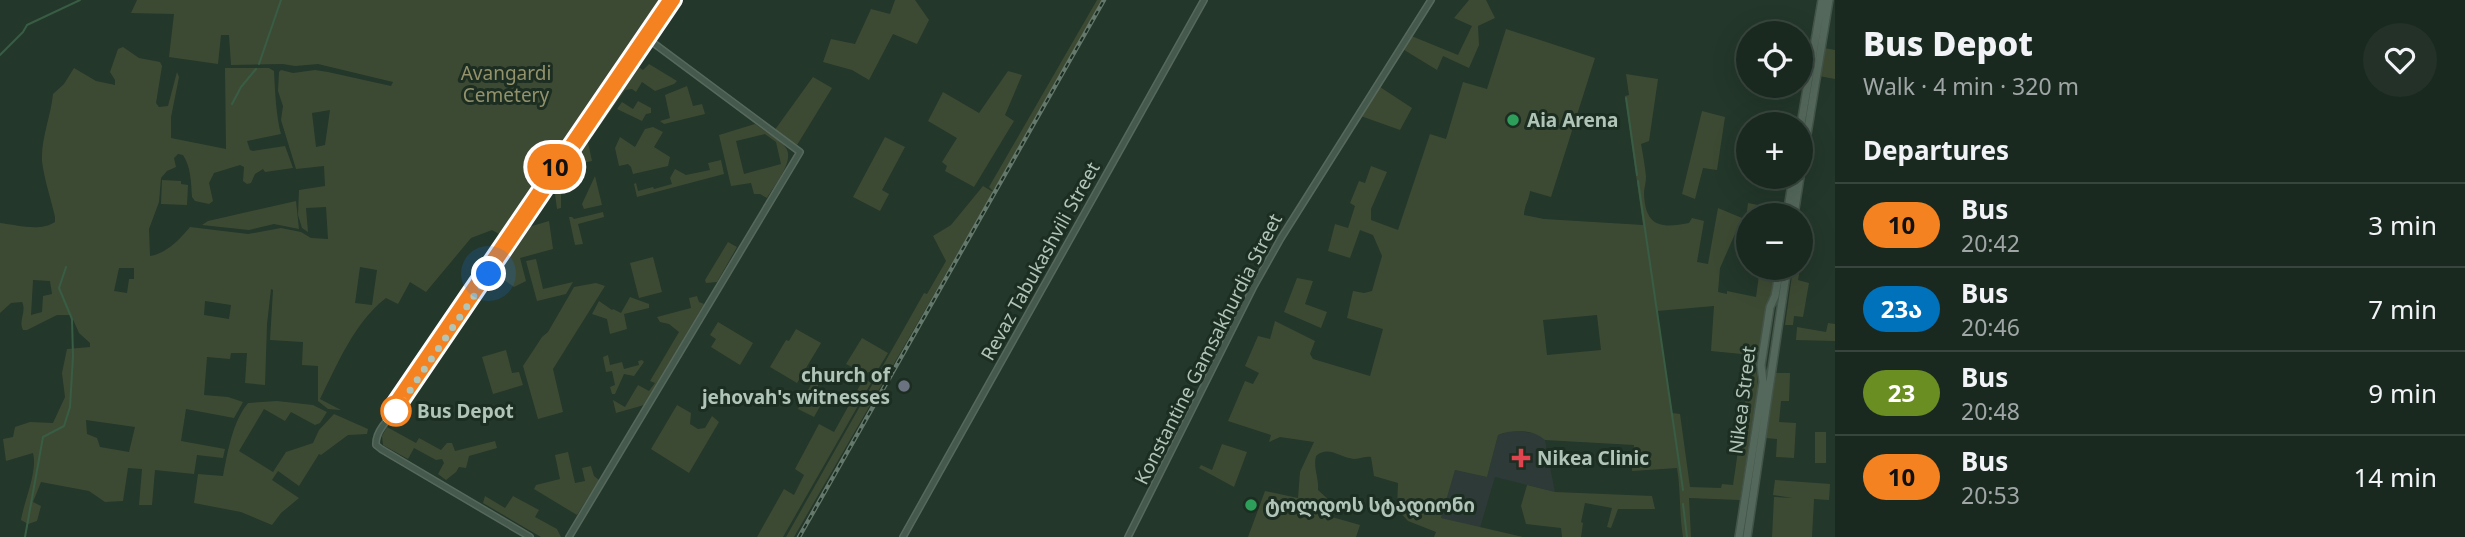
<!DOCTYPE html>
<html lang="en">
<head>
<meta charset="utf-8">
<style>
	body { margin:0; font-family:"Noto Sans","Noto Sans Georgian",sans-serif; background:#233129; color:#f1f3f6; height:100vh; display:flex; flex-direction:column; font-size:26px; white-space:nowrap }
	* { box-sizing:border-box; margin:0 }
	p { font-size:23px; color:#9fa6a5 }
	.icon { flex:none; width:38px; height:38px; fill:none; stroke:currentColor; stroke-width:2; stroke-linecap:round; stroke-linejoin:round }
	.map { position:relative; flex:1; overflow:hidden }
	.panel { display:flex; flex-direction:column; background:#1a2920; width:630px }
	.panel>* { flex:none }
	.badge { padding:0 14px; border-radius:23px; font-size:24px; line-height:46px }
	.tools { position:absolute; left:1736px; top:21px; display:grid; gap:14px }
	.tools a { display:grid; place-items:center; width:77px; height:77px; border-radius:50%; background:#1a2920; box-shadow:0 7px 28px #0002,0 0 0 2px #38453e; font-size:35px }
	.you { position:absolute; width:35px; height:35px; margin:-18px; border:5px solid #fff; border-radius:50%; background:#1a73e8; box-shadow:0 0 0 10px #1a73e833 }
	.map>.badge { position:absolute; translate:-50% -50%; box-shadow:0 0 0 4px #fff }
	h2 { padding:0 28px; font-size:26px; line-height:63px }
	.round { display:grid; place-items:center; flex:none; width:74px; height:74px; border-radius:37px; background:#233129 }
	.head { display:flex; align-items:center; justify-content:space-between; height:119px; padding:0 28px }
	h1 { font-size:33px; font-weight:800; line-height:52px }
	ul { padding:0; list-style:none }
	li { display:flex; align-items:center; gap:21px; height:84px; padding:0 28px; border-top:2px solid #38453e }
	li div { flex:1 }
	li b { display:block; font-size:26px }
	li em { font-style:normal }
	li .badge { min-width:77px; font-weight:700; text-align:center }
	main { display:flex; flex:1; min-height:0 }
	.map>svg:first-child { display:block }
	.medical { fill:#2e3a38 }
	.green { fill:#3d4a33; fill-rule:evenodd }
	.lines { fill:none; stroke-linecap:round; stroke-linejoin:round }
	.stream { stroke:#385d44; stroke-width:2 }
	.secondary-casing { stroke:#57695d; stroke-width:8 }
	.primary-casing { stroke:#435448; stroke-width:10 }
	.secondary { stroke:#455a4d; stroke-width:5 }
	.primary { stroke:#54685b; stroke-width:7 }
	.rail-casing { stroke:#64796b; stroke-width:4.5 }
	.rail { stroke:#1c2d21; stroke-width:2; stroke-dasharray:5; stroke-linecap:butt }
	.line-casing { stroke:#fff; stroke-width:16 }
	.line { stroke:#f58220; stroke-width:10 }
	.walk { stroke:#b1c4b8; stroke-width:7; stroke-dasharray:0 12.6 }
	.leisure-dot { fill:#2e9e5b; stroke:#1c2d21; stroke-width:2.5 }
	.worship-dot { fill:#6b7280; stroke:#1c2d21; stroke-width:2.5 }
	.stop-dot { fill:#fff; stroke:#f58220; stroke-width:3.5 }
	.health-dot { fill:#e0444e; stroke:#1c2d21; stroke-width:2.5 }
	.labels { text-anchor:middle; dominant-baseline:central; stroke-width:6; stroke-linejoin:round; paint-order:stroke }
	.park-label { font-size:19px; fill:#93926b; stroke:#1c2d21 }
	.poi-label { font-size:19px; font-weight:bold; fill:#b1c4b8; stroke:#1c2d21; text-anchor:start }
	.street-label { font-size:19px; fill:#b1c4b8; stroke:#1c2d21 }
	.stop-label { font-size:19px; font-weight:bold; fill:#b1c4b8; stroke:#1c2d21; text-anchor:start }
</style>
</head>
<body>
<main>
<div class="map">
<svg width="1835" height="537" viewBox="0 0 1835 537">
	<rect width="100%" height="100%" fill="#23372a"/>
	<path class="medical" d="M 1513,430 L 1539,434 L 1545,440 L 1555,492 L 1495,477 L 1480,528 L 1441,518 L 1455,470 L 1487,477 L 1498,435 Z"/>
	<path class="green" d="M 137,0 L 664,0 L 566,147 L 556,155 L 547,174 L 504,237 L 492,230 L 471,238 L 426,292 L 410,282 L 398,304 L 386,298 C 354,323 338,363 320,399 L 341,410 L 328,409 L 318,401 L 318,366 L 302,365 L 303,342 L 270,340 L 273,290 L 271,289 L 267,324 L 265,385 L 245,383 L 247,353 L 231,353 L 230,359 L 207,357 L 204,395 L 228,397 L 243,402 L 234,418 L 186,409 L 181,441 L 225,449 L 223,458 L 197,455 L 194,474 L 155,470 L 152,505 L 139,505 L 142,469 L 128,468 L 123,501 L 105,502 L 89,491 L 41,482 L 33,502 L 41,506 L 37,521 L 28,524 L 21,520 C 24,501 38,471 33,453 L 6,461 L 3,439 L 13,437 L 15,427 L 30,422 L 53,423 L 65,397 L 62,373 L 67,349 L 90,347 L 90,343 L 79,333 L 71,315 L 57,315 L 27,330 L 23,330 C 18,321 27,311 22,302 L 11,303 L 0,313 L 0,223 C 17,225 40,232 55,222 L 55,217 C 51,199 44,179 42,161 C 41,138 51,116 53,94 L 64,84 L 74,68 L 96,81 L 115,85 L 115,80 L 110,72 L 118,49 L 123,47 L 139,58 L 160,62 L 162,66 L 156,103 L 159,107 L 168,106 L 177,72 L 179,77 L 171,117 L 171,138 L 226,149 L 225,68 L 269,68 L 274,71 C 275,90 276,116 281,134 L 247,141 L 250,150 L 253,151 L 285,146 L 293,168 L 265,172 L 263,169 L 255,174 L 251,183 L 247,184 L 243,181 L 244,167 L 240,165 L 214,173 L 209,183 L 213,201 L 209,204 L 195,201 L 192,197 C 191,182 191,167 183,155 L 178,154 L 174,158 L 176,167 L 167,171 L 161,178 L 159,202 L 149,229 L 150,256 C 166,254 180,239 190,227 L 248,234 L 281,228 L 301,232 L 311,238 L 328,239 L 326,207 L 306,208 L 308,232 L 311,234 L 302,228 L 298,215 L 299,190 L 325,186 L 324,166 L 296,169 L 281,120 L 283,106 L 278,91 L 279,72 L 281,70 L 293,73 L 315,70 L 328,72 L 391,86 L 393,82 L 318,64 L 295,66 L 283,64 L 231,65 L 229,35 L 221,35 L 218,64 L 169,57 L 174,14 L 131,13 ZM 330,110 L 325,145 L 316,147 L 312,113 ZM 360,267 L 377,270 L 372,305 L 355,303 ZM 119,268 L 134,268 L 134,279 L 129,279 L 127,293 L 114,291 ZM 33,280 L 50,281 L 52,294 L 43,296 L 42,312 L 31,315 ZM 205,301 L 231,305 L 229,319 L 204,315 ZM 86,420 L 135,427 L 129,452 L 100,447 L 97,438 L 87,434 Z
		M 895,0 L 915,0 L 929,20 L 917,44 L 893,34 L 869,80 L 852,70 L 823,62 L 831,39 L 855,44 L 871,9 L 890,14 Z
		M 1097,0 L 1102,0 L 993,191 L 989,187 Z
		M 1469,0 L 1486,0 L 1495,18 L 1478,26 L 1479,45 L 1469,68 L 1443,56 L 1437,70 L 1401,48 L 1409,35 L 1458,55 L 1472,26 L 1454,18 Z
		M 1506,29 L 1595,58 L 1551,197 L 1530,191 C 1529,200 1524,206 1524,215 L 1544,219 L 1643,225 L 1625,96 L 1629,95 L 1626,74 L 1658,79 L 1649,141 L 1641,144 C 1643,155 1645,166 1646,177 C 1646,183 1644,188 1644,193 C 1645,226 1660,229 1689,223 L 1692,218 L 1704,221 L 1697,262 L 1708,264 L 1718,208 L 1742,218 L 1720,268 L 1718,292 L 1727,294 L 1727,291 L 1756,297 L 1760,268 L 1775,268 L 1772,294 L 1767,304 L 1756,366 L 1758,387 L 1740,500 L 1689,498 L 1691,537 L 1683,537 C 1679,513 1681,491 1677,468 L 1632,471 L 1634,445 L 1545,440 C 1533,429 1512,429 1498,435 L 1487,477 L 1455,470 L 1441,518 L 1523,537 L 1434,537 L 1436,532 L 1408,521 L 1397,509 L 1398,483 L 1374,476 L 1371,457 C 1365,456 1361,459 1354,459 C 1340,458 1329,445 1316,456 C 1313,469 1319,477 1318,490 L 1333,504 L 1332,517 L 1360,525 L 1356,537 L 1248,537 L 1265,491 L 1298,498 L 1300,472 L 1314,442 L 1280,437 L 1269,442 L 1271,435 L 1228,421 L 1245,381 L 1253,384 L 1259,373 L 1245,366 L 1258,336 L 1270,339 L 1275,321 L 1315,341 L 1310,354 L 1313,359 L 1370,376 L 1383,329 L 1347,318 L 1353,291 L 1364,293 L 1372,291 L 1382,256 L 1373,235 L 1360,230 L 1350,258 L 1328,251 L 1335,224 L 1348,228 L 1355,206 L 1350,203 L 1359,181 L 1365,183 L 1371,166 L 1387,172 L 1371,209 L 1371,220 L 1398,230 L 1430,134 L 1446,139 L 1463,82 L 1487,89 ZM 1714,306 L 1711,351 L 1752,355 L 1733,485 L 1722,484 L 1721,488 L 1690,487 L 1680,414 L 1672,413 L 1657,311 ZM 1597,315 L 1601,350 L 1547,355 L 1543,320 Z
		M 1824,48 L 1835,50 L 1835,79 L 1819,76 Z
		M 649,64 L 677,81 L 674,84 L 655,91 L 642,82 L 636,92 L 632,89 L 625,90 L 592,137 L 590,133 L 637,66 L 643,70 Z
		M 1008,71 L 1022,75 L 1005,115 L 1014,121 L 974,187 L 945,171 L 947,166 L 942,162 L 957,138 L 928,121 L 943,92 L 979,113 Z
		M 813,77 L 832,88 L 797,145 L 774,131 Z
		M 1377,85 L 1412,108 L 1400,130 L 1358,115 Z
		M 687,86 L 693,106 L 702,104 L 705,114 L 664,124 L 660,121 L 670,118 L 665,95 Z
		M 638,101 L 651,108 L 651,113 L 646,114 L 642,121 L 617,109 L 622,102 L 633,109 Z
		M 1702,111 L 1725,117 L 1717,170 L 1703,168 L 1695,199 L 1682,194 Z
		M 755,124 C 764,131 780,139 786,148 C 795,161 773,187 767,198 L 760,194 L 754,194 L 751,183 L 731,186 L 719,135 ZM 765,134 L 776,142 L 781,164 L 744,174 L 736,141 Z
		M 653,127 L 663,132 L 654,147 L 670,157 L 668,166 L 633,174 L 631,167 L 628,164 L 619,166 L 615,148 L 620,137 L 635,147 L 645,129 Z
		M 885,137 L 905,147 L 882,190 L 889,194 L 880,211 L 853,197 Z
		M 587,138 L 592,161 L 577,164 L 561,195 L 561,208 L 557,209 L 555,194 L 549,191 Z
		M 721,160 L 724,174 L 637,197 L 634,184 L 636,183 L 638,191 L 653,187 L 654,189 L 672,184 L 670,178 L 675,169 L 686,175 L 710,170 L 708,163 Z
		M 595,176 L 602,205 L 584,209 L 582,204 Z
		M 162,180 L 181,181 L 181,184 L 188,185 L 187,205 L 161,204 Z
		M 983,186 L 993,192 L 794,537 L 786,537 L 924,293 L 927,294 L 946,261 L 933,236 L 951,225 Z
		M 296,201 L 299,229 L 274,224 L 249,230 L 202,225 L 208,221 Z
		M 1748,203 L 1788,211 L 1787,215 L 1748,215 L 1748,220 L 1746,219 Z
		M 603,212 L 604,217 L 578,224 L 583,244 L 575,245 L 569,217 L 572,217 L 574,219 Z
		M 549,221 L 553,249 L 520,258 L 526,281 L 514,287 L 497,275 L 454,340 L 450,339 L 522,229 Z
		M 728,242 L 737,247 L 717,282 L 706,283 L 705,280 Z
		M 653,257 L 662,292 L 639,298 L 630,263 Z
		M 536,259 L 543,289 L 573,282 L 566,294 L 537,301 L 526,261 Z
		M 1793,268 L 1800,269 L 1798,280 L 1809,283 L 1803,317 L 1794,316 L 1793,325 L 1785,325 Z
		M 1297,278 L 1313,281 L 1305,304 L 1327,312 L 1321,328 L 1284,312 Z
		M 596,283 L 605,286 L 553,369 L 563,412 L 538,419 L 523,366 L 542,337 L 548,332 L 574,287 Z
		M 697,296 L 699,302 L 704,304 L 644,405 L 616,413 L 613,400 L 625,407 L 638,385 L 649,391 L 655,383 L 650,381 L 679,332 L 669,324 L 660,322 L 657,317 L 691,308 L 689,298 Z
		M 630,297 L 649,304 L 649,308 L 624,314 L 627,329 L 610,334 L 607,319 L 592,314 L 599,301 L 612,310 L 613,309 L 621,313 Z
		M 718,322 L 753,343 L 740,365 L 711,347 L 716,339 L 710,335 Z
		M 1828,323 L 1835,324 L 1835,341 L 1796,340 L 1797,327 L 1826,332 Z
		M 796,329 L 821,343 L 797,383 L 770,367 L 786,340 L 789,341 Z
		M 862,338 L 888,353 L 877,371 L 864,373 L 846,364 Z
		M 506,350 L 512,373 L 519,372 L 523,385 L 493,394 L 482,357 Z
		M 608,355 L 610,365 L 622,362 L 624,369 L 639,365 L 638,361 L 642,360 L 644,362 L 634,376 L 624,374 L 615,394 L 612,394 L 610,387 L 615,385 L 612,371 L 606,372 L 603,357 Z
		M 818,371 L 824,374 L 813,395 L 823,401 L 814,417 L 798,409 Z
		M 1776,373 L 1790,373 L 1789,401 L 1781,401 L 1779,422 L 1796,423 L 1794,458 L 1776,457 L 1777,439 L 1766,438 Z
		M 864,378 L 871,383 L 783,537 L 757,537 L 784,489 L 794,495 L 804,475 L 795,469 L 819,424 L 834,432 Z
		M 277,401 L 313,405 L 327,412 L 320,423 L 315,425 L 291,412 L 285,421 L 264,409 L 239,451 L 273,472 L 286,452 L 313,443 L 319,430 L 334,414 L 368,429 L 367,434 L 348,435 L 321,455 L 319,454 L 299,486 L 278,471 L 272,480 L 299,498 L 281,513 L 272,525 L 241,512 L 194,503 L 198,474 L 223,476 C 228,451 232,423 248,403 Z
		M 677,405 L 691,413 L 690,424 L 698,429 L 705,428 L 712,416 L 719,422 L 689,473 L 651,449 Z
		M 387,427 L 416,443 L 419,438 L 441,450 L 447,443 L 452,443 L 455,451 L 495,441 L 497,448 L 469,456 L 466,468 L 459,467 L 456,472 L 446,480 L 438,474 L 444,463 L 442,459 L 436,460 L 414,448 L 408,459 L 383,445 L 382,436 Z
		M 1815,432 L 1826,432 L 1826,463 L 1815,463 Z
		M 1222,444 L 1247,452 L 1234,487 L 1199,468 L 1201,465 L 1212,470 Z
		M 568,452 L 575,483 L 585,481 L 582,468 L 591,466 L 594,476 L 599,480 L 577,515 L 534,489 L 536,485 L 560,479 L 555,455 Z
		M 1775,480 L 1830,484 L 1829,500 L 1814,499 L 1812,537 L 1772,537 L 1774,497 L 1793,498 L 1773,495 Z
		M 1527,485 L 1555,492 L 1652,496 L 1655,509 L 1618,509 L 1611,528 L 1607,527 L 1612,508 L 1585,503 L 1581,522 L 1583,523 L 1581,537 L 1562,537 L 1561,528 L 1526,524 L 1521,506 Z
		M 485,496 L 505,508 L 513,496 L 539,510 L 535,517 L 557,529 L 561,537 L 541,537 L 483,503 Z"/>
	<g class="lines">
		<path class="stream" d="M 0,55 L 23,32 L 27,25 L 80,0
			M 259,64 L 281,0
			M 1626,98 L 1637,175
			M 232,104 L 241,87 L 256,69
			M 1638,181 L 1683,490
			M 1683,504 L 1687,537
			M 25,537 L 43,437 L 64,426 L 70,407 L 73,356 L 72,319 L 59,288 L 66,267"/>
		<g class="secondary-casing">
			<path id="secondary" d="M 390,416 L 393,404 L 668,0
				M 530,537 L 381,449 L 376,445 C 375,431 389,418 399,408 L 675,0
				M 569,537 L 800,152 L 644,36
				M 903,537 L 1204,0
				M 1128,537 L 1254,286 L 1281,238 L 1431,0"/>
		</g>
		<g class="primary-casing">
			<path id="primary" d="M 1801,124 L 1822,0
				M 1801,171 L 1829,0
				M 1787,215 L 1793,177
				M 1794,215 L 1800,177
				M 1739,537 L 1757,422 L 1763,382 L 1761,365 L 1770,307 L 1775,296 L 1780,268
				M 1747,537 L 1787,268"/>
		</g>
		<use href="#secondary" class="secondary"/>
		<use href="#primary" class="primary"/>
		<g class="rail-casing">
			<path id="rail" d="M 799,537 L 1104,0"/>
		</g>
		<use href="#rail" class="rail"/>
	</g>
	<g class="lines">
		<g class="line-casing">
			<path id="line" d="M 668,0 L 394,402 L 390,416 L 398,408 L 675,0"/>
		</g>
		<use href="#line" class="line"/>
		<path class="walk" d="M 396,411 L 489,274"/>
	</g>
	<g class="leisure-dot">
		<circle cx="1513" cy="120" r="7"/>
		<circle cx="1251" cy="505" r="7"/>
	</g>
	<circle class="worship-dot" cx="904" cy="386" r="7"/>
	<circle class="stop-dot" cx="396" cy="411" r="14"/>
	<path class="health-dot" d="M1517.5 447.5h7v7h7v7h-7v7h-7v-7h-7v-7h7z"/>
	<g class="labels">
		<g class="park-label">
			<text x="506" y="73">Avangardi<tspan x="506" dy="22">Cemetery</tspan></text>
		</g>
		<g class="poi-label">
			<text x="1527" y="120">Aia Arena</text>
			<text x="890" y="375" text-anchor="end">church of<tspan x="890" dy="22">jehovah's witnesses</tspan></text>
			<text x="1537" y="458">Nikea Clinic</text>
			<text x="1265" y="505">ტოლდოს სტადიონი</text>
		</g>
		<g class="street-label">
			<text transform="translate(1040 261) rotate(-61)">Revaz Tabukashvili Street</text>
			<text transform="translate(1208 349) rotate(-63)">Konstantine Gamsakhurdia Street</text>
			<text transform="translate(1742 400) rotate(-83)">Nikea Street</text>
		</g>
		<g class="stop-label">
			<text x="417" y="411">Bus Depot</text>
		</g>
	</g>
</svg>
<div class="tools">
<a><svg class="icon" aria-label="locate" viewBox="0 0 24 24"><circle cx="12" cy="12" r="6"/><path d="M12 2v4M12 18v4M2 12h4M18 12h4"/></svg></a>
<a>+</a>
<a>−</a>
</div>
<div class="you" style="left:489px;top:274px"></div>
<b class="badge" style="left:555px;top:167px;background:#f58220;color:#111">10</b>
</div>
<section class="panel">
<div class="head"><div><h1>Bus Depot</h1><p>Walk · 4 min · 320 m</p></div><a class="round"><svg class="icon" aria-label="heart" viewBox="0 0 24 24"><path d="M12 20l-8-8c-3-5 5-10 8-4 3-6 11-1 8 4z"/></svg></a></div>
<h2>Departures</h2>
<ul>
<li><span class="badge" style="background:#f58220;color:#111">10</span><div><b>Bus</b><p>20:42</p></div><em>3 min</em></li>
<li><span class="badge" style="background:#0072bc;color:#fff">23ა</span><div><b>Bus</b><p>20:46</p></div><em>7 min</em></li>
<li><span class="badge" style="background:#6b8e23;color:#fff">23</span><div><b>Bus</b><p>20:48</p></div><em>9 min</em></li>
<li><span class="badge" style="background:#f58220;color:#111">10</span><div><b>Bus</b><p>20:53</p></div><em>14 min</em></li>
</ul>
</section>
</main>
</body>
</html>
